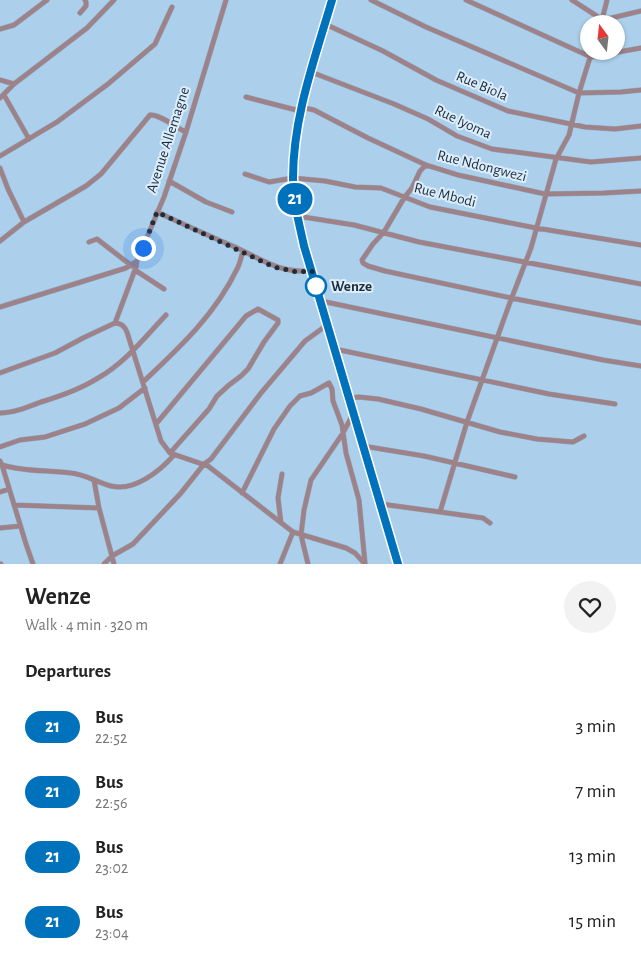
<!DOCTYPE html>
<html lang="en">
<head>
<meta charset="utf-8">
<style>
	body { margin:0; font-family:"Alegreya Sans",sans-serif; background:#f2f2f2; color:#222; height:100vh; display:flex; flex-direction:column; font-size:19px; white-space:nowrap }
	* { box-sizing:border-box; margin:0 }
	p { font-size:16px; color:#767676 }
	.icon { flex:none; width:28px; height:28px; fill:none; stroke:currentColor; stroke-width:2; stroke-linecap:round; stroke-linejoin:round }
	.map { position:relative; height:564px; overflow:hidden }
	.sheet { display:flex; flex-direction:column; background:#fff; flex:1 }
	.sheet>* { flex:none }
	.badge { padding:0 10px; border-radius:16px; font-size:18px; line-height:32px }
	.needle { width:32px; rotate:345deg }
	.fabs { position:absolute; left:580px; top:15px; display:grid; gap:10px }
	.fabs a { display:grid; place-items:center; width:45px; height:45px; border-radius:50%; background:#fff; box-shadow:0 1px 4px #0004; font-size:25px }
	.you { position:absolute; width:25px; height:25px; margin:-12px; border:4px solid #fff; border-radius:50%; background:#1a73e8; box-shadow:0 0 0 8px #1a73e833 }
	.map>.badge { position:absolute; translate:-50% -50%; box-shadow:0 0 0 2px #fff }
	h2 { padding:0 25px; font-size:19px; line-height:45px }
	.round { display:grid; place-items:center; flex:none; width:52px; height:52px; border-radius:26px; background:#f2f2f2 }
	.overview { display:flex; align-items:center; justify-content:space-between; height:85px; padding:0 25px }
	h1 { font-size:24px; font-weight:700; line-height:38px }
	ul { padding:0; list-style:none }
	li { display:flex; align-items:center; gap:15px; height:65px; padding:0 25px }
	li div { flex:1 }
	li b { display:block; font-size:19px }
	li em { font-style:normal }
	li .badge { min-width:55px; font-weight:700; text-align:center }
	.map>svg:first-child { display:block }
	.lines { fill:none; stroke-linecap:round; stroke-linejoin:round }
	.street-casing { stroke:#8dacc4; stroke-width:5.5 }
	.highway-casing { stroke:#8dacc4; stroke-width:10 }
	.street { stroke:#9f8188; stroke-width:4.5 }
	.highway { stroke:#652c3e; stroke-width:9 }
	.line-casing { stroke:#fff; stroke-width:11 }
	.line { stroke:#0072bc; stroke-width:8 }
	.walk { stroke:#1f2d38; stroke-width:5; stroke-dasharray:0 9 }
	.stop-dot { fill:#fff; stroke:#0072bc; stroke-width:2.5 }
	.labels { text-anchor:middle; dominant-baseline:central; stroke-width:4; stroke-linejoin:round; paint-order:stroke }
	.street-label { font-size:15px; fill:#1f2d38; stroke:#dceefd }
	.stop-label { font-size:15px; font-weight:bold; fill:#1f2d38; stroke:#dceefd; text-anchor:start }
</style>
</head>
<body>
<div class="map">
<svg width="641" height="564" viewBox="0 0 641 564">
	<rect width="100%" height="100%" fill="#acd0ec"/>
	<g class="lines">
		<g class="street-casing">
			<path id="street" d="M 371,0 L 426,27 L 579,93 L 621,92 L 641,90
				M 466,0 L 591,57 L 641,48
				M 572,0 L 603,20 L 641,11
				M 80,13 L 86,6 L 86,2 L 85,0
				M 325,24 L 383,51 L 436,80 L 508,111 L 585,127 L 615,129 L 641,126
				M 601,24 L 607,0
				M 0,29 L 14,25 L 47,0
				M 311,72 L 394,104 L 428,119 L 457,136 L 492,149 L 591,162 L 641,158
				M 0,80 L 14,84
				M 4,95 L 29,139
				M 246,97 L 300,111
				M 0,98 L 14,84 L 87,28 L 114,0
				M 301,107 L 314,110 L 368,138 L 426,165 L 458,175 L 545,194 L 604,193 L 641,191
				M 0,156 L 57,122 L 108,84 L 155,44 L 172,7
				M 426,165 L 420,171 L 412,188 L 404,198 L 384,232 L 373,244 L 362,260 L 363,263 L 368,266 L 385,271 L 511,298 L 641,323
				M 0,168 L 8,189 L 24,222
				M 245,174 L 269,182 L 293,178 L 325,181 L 355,187 L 381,188 L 430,207 L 536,228 L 641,245
				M 169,181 L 206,202 L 232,212
				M 157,212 C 183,224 209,236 235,247 C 263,260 279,273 311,271
				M 297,216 L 354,225 L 419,242 L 641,284
				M 0,241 L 24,222 L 86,186 L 101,174 L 150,115 C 160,114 176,128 186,132
				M 89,242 L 97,239 L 132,266
				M 135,270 L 164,289
				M 321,301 L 603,360 L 641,366
				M 0,307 L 126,268 L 137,261 L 164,197 L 186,132 L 226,0
				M 115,323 L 136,267 L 137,261
				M 335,349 L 549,394 L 615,404
				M 0,373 L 55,353 L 83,338 L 115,323 C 122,323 125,327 127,332 L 161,441 L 170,453 L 208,466 L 293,532 L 346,548 L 355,553 L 365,564
				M 143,382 C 179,348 215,315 237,269 C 240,264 241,257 243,251
				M 349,398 L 359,397 L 378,399 L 421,409 L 500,432 L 537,439 L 573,442 L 584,436
				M 0,413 C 14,413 28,407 41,402 C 61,396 81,389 98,378 C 125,363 145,337 166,315
				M 156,424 L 246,316 L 258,309 L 278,320 L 278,323 L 264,342 L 248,369 L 241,376 L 229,385 L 217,396 L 209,409 L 170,453
				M 363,446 L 424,456 L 515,477
				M 0,447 L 20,440 L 45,437 L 85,424 L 119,408 L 145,388
				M 0,461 L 2,465 C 25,472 48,470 71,473 C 85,474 98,483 111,486 C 134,492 160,471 174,455
				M 2,465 L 26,544 L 33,564
				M 94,480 L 99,508 L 114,564
				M 0,492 L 9,489
				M 242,493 L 274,429 L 290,406 L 300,396 L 311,393 L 329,383 L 332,389 L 333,401 L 342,425 L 346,453 L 359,500 L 365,563
				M 381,504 L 440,512 L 467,422 L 509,305 L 531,248 L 556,159 L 569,135 L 579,93 L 592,51
				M 14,505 L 99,508
				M 440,512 L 483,518 L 490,523
				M 281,523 L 278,498 L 282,474
				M 0,528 L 20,526
				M 0,564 L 1,564
				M 104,564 L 112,556 L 133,544 L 181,493 L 204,464 L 211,459 L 261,393 L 305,341 L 327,325
				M 280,564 L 293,532
				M 308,564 L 301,535 L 304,510 L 311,480 L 343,433 L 353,414"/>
		</g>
		<g class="highway-casing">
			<path id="highway" d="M 332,0 C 314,58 293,117 293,178 C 294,201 299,223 304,246 L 398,564"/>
		</g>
		<use href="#street" class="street"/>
		<use href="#highway" class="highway"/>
	</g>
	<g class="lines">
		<g class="line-casing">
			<path id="line" d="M 332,0 C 315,58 293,117 293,178 C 293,201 299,223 304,246 L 398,564"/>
		</g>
		<use href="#line" class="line"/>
		<path class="walk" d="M 143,248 L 157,212 L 274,267 L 297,272 L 312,271 L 316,286"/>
	</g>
	<circle class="stop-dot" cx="316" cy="286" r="10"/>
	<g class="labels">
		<g class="street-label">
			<text transform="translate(482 86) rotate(23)">Rue Biola</text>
			<text transform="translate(463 122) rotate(25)">Rue Iyoma</text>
			<text transform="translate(168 140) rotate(-72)">Avenue Allemagne</text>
			<text transform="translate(482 166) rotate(14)">Rue Ndongwezi</text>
			<text transform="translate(445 195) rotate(14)">Rue Mbodi</text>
		</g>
		<g class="stop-label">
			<text x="331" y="286">Wenze</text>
		</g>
	</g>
</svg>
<div class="fabs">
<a><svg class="needle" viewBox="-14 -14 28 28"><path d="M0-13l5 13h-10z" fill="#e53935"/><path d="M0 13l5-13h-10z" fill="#767676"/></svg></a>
</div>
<div class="you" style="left:143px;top:248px"></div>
<b class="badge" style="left:295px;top:199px;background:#0072bc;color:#fff">21</b>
</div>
<section class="sheet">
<div class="overview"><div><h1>Wenze</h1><p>Walk · 4 min · 320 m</p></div><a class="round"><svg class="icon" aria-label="heart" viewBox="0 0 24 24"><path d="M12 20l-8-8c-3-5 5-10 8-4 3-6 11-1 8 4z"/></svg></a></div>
<h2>Departures</h2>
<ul>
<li><span class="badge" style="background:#0072bc;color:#fff">21</span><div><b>Bus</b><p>22:52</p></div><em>3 min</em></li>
<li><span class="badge" style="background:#0072bc;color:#fff">21</span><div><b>Bus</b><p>22:56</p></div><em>7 min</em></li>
<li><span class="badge" style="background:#0072bc;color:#fff">21</span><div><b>Bus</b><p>23:02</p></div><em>13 min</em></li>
<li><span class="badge" style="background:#0072bc;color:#fff">21</span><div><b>Bus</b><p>23:04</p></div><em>15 min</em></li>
</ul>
</section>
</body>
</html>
